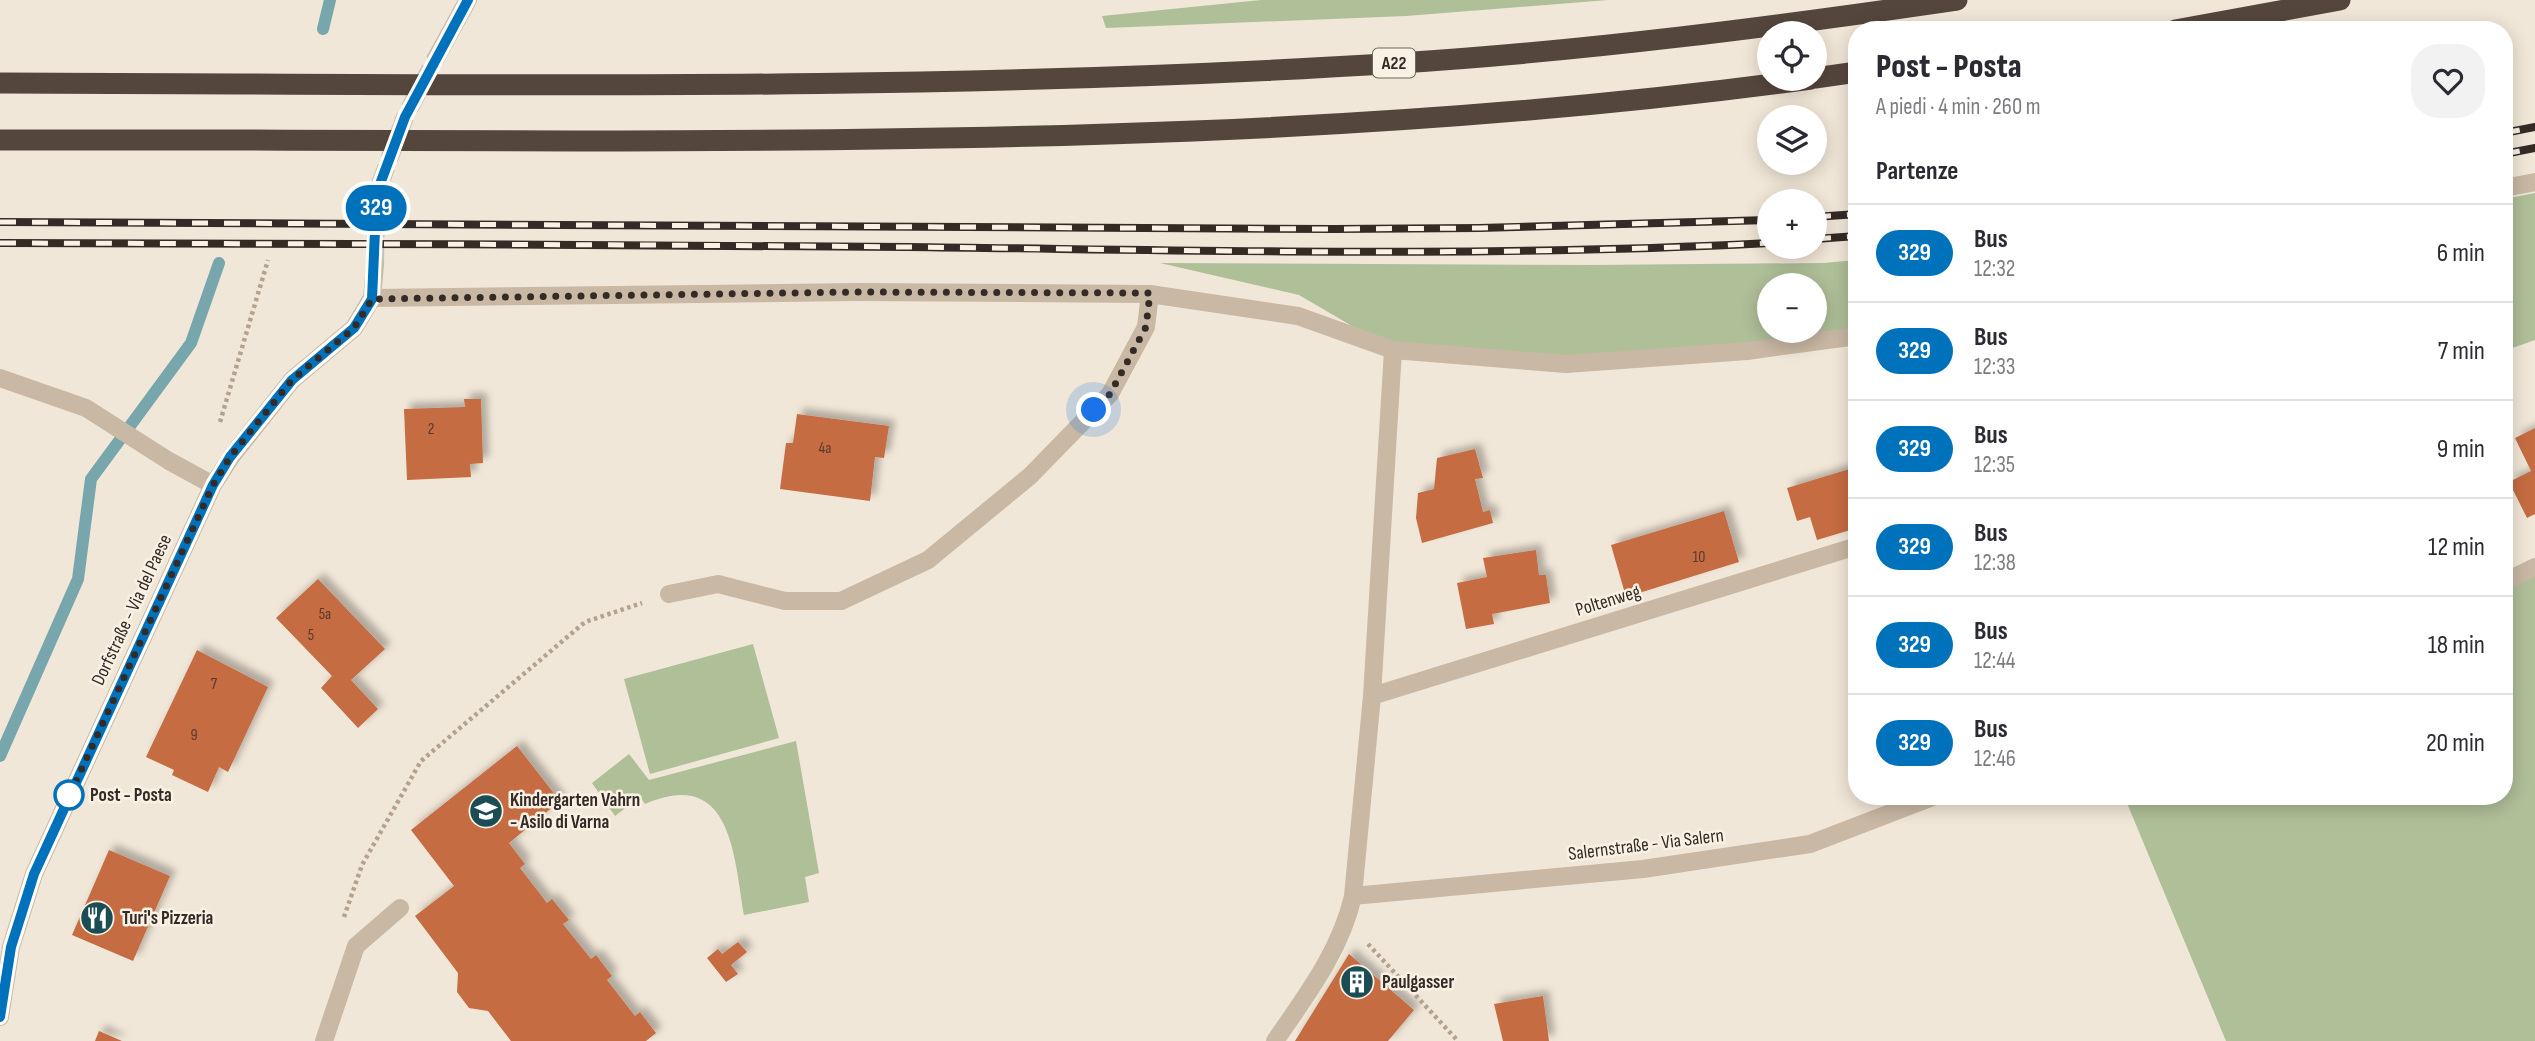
<!DOCTYPE html>
<html lang="it">
<head>
<meta charset="utf-8">
<style>
	body { margin:0; font-family:"Sofia Sans Condensed",sans-serif; background:#f2f2f3; color:#2b2b33; height:100vh; display:flex; flex-direction:column; font-size:26px; white-space:nowrap }
	* { box-sizing:border-box; margin:0 }
	p { font-size:23px; color:#7c7c81 }
	.icon { flex:none; width:38px; height:38px; fill:none; stroke:currentColor; stroke-width:2; stroke-linecap:round; stroke-linejoin:round }
	.map { position:relative; flex:1; overflow:hidden }
	.sheet { position:absolute; left:1848px; top:21px; width:665px; height:784px; display:flex; flex-direction:column; background:#fff; border-radius:28px; box-shadow:0 4px 18px #0003 }
	.sheet>* { flex:none }
	.badge { padding:0 14px; border-radius:23px; font-size:24px; line-height:46px }
	.fabs { position:absolute; left:1757px; top:21px; display:grid; gap:14px }
	.fabs a { display:grid; place-items:center; width:70px; height:70px; border-radius:50%; background:#fff; box-shadow:0 4px 18px #0003; font-size:35px }
	.you { position:absolute; width:35px; height:35px; margin:-18px; border:5px solid #fff; border-radius:50%; background:#1a73e8; box-shadow:0 0 0 10px #1a73e833 }
	.map>.badge { position:absolute; translate:-50% -50%; box-shadow:0 0 0 4px #fff }
	h2 { padding:0 28px; font-size:26px; line-height:63px }
	.round { display:grid; place-items:center; flex:none; width:74px; height:74px; border-radius:28px; background:#f2f2f3 }
	.overview { display:flex; align-items:center; justify-content:space-between; height:119px; padding:0 28px }
	h1 { font-size:33px; font-weight:800; line-height:52px }
	ul { padding:0; list-style:none }
	li { display:flex; align-items:center; gap:21px; height:98px; padding:0 28px; border-top:2px solid #e1e1e2 }
	li div { flex:1 }
	li b { display:block; font-size:26px }
	li em { font-style:normal }
	li .badge { min-width:77px; font-weight:700; text-align:center }
	.map>svg:first-child { display:block }
	.green { fill:#afbf98; fill-rule:evenodd }
	.lines { fill:none; stroke-linecap:round; stroke-linejoin:round }
	.stream { stroke:#77a7ad; stroke-width:12 }
	.building { fill:#c56c42; filter:url(#shadow) }
	.tertiary-tunnel { stroke:#cbc1b4; stroke-width:18; stroke-dasharray:18 9; stroke-linecap:butt }
	.path { stroke:#b4a28f; stroke-width:4.5; stroke-dasharray:3.5 3.5; stroke-linecap:butt }
	.service { stroke:#c8b8a4; stroke-width:18 }
	.minor { stroke:#c8b8a4; stroke-width:18 }
	.tertiary { stroke:#c8b8a4; stroke-width:18 }
	.motorway { stroke:#55463d; stroke-width:21 }
	.rail-casing { stroke:#342b26; stroke-width:8 }
	.rail { stroke:#f9f1e4; stroke-width:5; stroke-dasharray:16; stroke-linecap:butt }
	.line-casing { stroke:#fff; stroke-width:16 }
	.line { stroke:#0072bc; stroke-width:10 }
	.walk { stroke:#342b26; stroke-width:7; stroke-dasharray:0 12.6 }
	.stop-dot { fill:#fff; stroke:#0072bc; stroke-width:3.5 }
	.labels { text-anchor:middle; dominant-baseline:central; stroke-width:5; stroke-linejoin:round; paint-order:stroke }
	.number-label { font-size:16px; fill:#583b2d }
	.shield { fill:#f9f1e4; stroke:#6f665f; stroke-width:2 }
	.shield-label { font-size:18px; font-weight:bold; fill:#342b26 }
	.street-label { font-size:19px; fill:#342b26; stroke:#f9f1e4 }
	.stop-label { font-size:19px; font-weight:bold; fill:#342b26; stroke:#f9f1e4; text-anchor:start }
	.poi-label { font-size:19px; font-weight:bold; fill:#342b26; stroke:#f9f1e4; text-anchor:start }
</style>
</head>
<body>
<div class="map">
<svg width="2535" height="1041" viewBox="0 0 2535 1041">
	<defs>
		<filter id="shadow"><feDropShadow dx="6" dy="-6" stdDeviation="3.5" flood-color="#0004"/></filter>
	</defs>
	<rect width="100%" height="100%" fill="#f1e7d8"/>
	<path class="green" d="M 1261,0 L 1608,0 L 1406,16 L 1106,28 L 1102,16 Z
		M 2535,193 L 2535,340 L 2504,351 L 2504,199 Z
		M 1857,260 L 1857,336 L 1566,364 L 1393,350 L 1299,295 L 1160,263 L 1591,265 L 1823,263 ZM 1769,285 L 1815,285 L 1815,331 L 1769,331 Z
		M 2535,571 L 2535,1041 L 2226,1041 L 2124,796 L 2504,796 L 2504,582 Z
		M 753,644 L 779,738 L 650,774 L 624,679 Z
		M 796,741 L 819,873 L 805,877 L 809,902 L 744,915 C 734,857 732,766 645,804 L 640,797 L 615,816 L 592,783 L 629,754 L 649,780 Z"/>
	<g class="lines">
		<path class="stream" d="M 323,29 L 330,0
			M 0,756 L 78,579 L 91,479 L 191,343 L 219,263"/>
	</g>
	<path class="building" d="M 464,399 L 481,399 L 483,463 L 470,464 L 471,477 L 407,480 L 404,409 L 465,407 Z
		M 797,414 L 889,426 L 884,458 L 875,457 L 870,501 L 780,489 L 786,443 L 793,443 Z
		M 2535,428 L 2535,514 L 2527,518 L 2509,482 L 2531,471 L 2515,438 Z
		M 1475,449 L 1483,478 L 1475,479 L 1483,512 L 1490,510 L 1493,523 L 1422,543 L 1416,518 L 1418,493 L 1434,489 L 1437,458 Z
		M 1856,467 L 1857,528 L 1817,540 L 1810,517 L 1797,521 L 1787,488 Z
		M 1724,511 L 1739,562 L 1626,597 L 1611,545 Z
		M 1536,550 L 1539,575 L 1546,575 L 1550,603 L 1492,614 L 1494,624 L 1466,629 L 1457,583 L 1487,577 L 1483,558 Z
		M 318,579 L 385,649 L 351,680 L 378,709 L 358,728 L 321,688 L 332,676 L 276,618 Z
		M 197,650 L 268,687 L 228,772 L 219,767 L 208,792 L 172,775 L 174,770 L 146,757 Z
		M 517,746 L 560,801 L 509,843 L 525,864 L 520,868 L 547,903 L 552,899 L 569,920 L 563,924 L 591,959 L 596,955 L 612,976 L 607,980 L 635,1016 L 640,1012 L 656,1033 L 646,1041 L 511,1041 L 488,1011 L 469,1008 L 457,992 L 458,973 L 415,916 L 454,886 L 411,830 Z
		M 109,850 L 170,876 L 133,961 L 72,935 Z
		M 738,942 L 747,952 L 731,965 L 738,974 L 726,982 L 707,958 L 718,949 L 722,954 Z
		M 1349,954 L 1414,1010 L 1388,1041 L 1295,1041 Z
		M 1543,996 L 1549,1041 L 1503,1041 L 1494,1004 Z
		M 99,1031 L 122,1041 L 95,1041 Z"/>
	<g class="lines">
		<path class="tertiary-tunnel" d="M 380,184 L 405,117 L 436,58
			M 375,264 L 376,208"/>
		<path class="path" d="M 220,422 L 268,260
			M 344,917 L 362,865 L 421,761 L 585,622 L 642,603
			M 1368,944 L 1458,1041"/>
		<path class="service" d="M 0,378 L 86,408 L 169,461 L 213,485"/>
		<path class="minor" d="M 2504,188 L 2535,182
			M 372,298 L 857,292 L 1150,294 L 1298,316 L 1393,350 L 1566,364 L 1747,351 L 1857,336
			M 2504,582 L 2535,567
			M 669,594 L 718,584 L 785,601 L 841,601 L 928,560 L 1030,476 L 1110,394 L 1146,327 L 1150,294
			M 1372,696 L 1857,546
			M 1353,896 L 1643,869 L 1810,844 L 1935,796
			M 324,1041 L 356,946 L 400,908
			M 1275,1041 C 1306,996 1341,950 1353,896 L 1372,696 L 1393,350"/>
		<path class="tertiary" d="M 436,58 L 468,0
			M 376,208 L 380,184
			M 0,1017 L 11,947 L 34,874 L 213,485 L 231,457 L 292,380 L 354,328 L 372,298 L 375,264"/>
		<path class="motorway" d="M 2175,30 L 2340,0
			M 1815,78 L 1857,72
			M 0,83 C 466,84 933,93 1399,63 C 1586,51 1772,27 1957,0
			M 0,140 C 191,140 383,140 574,141 C 987,141 1401,135 1811,79"/>
		<g class="rail-casing">
			<path id="rail" d="M 2504,133 L 2535,127
				M 2504,154 L 2535,148
				M 1815,217 L 1857,214
				M 0,222 L 1334,229 L 1479,228 L 1769,220
				M 1815,239 L 1857,236
				M 0,243 C 302,244 605,244 907,247 C 1194,250 1482,258 1769,243"/>
		</g>
		<use href="#rail" class="rail"/>
	</g>
	<g class="lines">
		<g class="line-casing">
			<path id="line" d="M 0,1017 L 11,947 L 34,874 L 213,485 L 230,457 L 292,380 L 354,328 L 372,299 L 376,208 L 380,184 L 405,117 L 468,0"/>
		</g>
		<use href="#line" class="line"/>
		<path class="walk" d="M 69,795 L 65,805 L 213,485 L 230,457 L 292,380 L 354,328 L 372,299 L 857,292 L 1150,293 L 1146,327 L 1110,394 L 1094,410"/>
	</g>
	<defs>
		<g id="school-disc" transform="scale(1.75)"><circle r="9.5" fill="#1c4d55" stroke="#f9f1e4"/><path d="M0-5L7-2L0 1L-7-2ZM-4 1L0 2.5L4 1V4Q0 6-4 4Z" fill="#fff"/></g>
		<g id="restaurant-disc" transform="scale(1.75)"><circle r="9.5" fill="#1c4d55" stroke="#f9f1e4"/><path d="M-5-6h1v4h1v-4h1v4h1v-4h1v5L-1.5 .5V6h-2V.5L-5-1ZM5-6V6H3V1.5H1.5Q1.5-4 5-6Z" fill="#fff"/></g>
		<g id="building-disc" transform="scale(1.75)"><circle r="9.5" fill="#1c4d55" stroke="#f9f1e4"/><path d="M-4-6H4V6H1V3H-1V6H-4ZM-2.5-4.3h1.7v1.8h-1.7ZM.8-4.3h1.7v1.8H.8ZM-2.5-1h1.7V.8h-1.7ZM.8-1h1.7V.8H.8Z" fill="#fff"/></g>
	</defs>
	<g fill-rule="evenodd">
		<use href="#school-disc" x="486" y="811"/>
		<use href="#restaurant-disc" x="97" y="918"/>
		<use href="#building-disc" x="1357" y="982"/>
	</g>
	<circle class="stop-dot" cx="69" cy="795" r="14"/>
	<g class="labels">
		<g class="number-label">
			<text x="431" y="429">2</text>
			<text x="825" y="448">4a</text>
			<text x="1699" y="557">10</text>
			<text x="325" y="614">5a</text>
			<text x="311" y="635">5</text>
			<text x="214" y="684">7</text>
			<text x="194" y="735">9</text>
		</g>
		<rect class="shield" x="1373" y="48.5" width="42" height="29" rx="5"/>
		<g class="shield-label">
			<text x="1394" y="63">A22</text>
		</g>
		<g class="street-label">
			<text transform="translate(1608 601) rotate(-17)">Poltenweg</text>
			<text transform="translate(132 610) rotate(-65)">Dorfstraße - Via del Paese</text>
			<text transform="translate(1646 845) rotate(-7)">Salernstraße - Via Salern</text>
		</g>
		<g class="stop-label">
			<text x="90" y="795">Post - Posta</text>
		</g>
		<g class="poi-label">
			<text x="510" y="800">Kindergarten Vahrn<tspan x="510" dy="22">- Asilo di Varna</tspan></text>
			<text x="122" y="918">Turi's Pizzeria</text>
			<text x="1382" y="982">Paulgasser</text>
		</g>
	</g>
</svg>
<div class="fabs">
<a><svg class="icon" aria-label="locate" viewBox="0 0 24 24"><circle cx="12" cy="12" r="6"/><path d="M12 2v4M12 18v4M2 12h4M18 12h4"/></svg></a>
<a><svg class="icon" aria-label="layers" viewBox="0 0 24 24"><path d="M12 4l9 5-9 5-9-5zM3 14l9 5 9-5"/></svg></a>
<a>+</a>
<a>−</a>
</div>
<div class="you" style="left:1094px;top:410px"></div>
<b class="badge" style="left:376px;top:208px;background:#0072bc;color:#fff">329</b>
<section class="sheet">
<div class="overview"><div><h1>Post - Posta</h1><p>A piedi · 4 min · 260 m</p></div><a class="round"><svg class="icon" aria-label="heart" viewBox="0 0 24 24"><path d="M12 20l-8-8c-3-5 5-10 8-4 3-6 11-1 8 4z"/></svg></a></div>
<h2>Partenze</h2>
<ul>
<li><span class="badge" style="background:#0072bc;color:#fff">329</span><div><b>Bus</b><p>12:32</p></div><em>6 min</em></li>
<li><span class="badge" style="background:#0072bc;color:#fff">329</span><div><b>Bus</b><p>12:33</p></div><em>7 min</em></li>
<li><span class="badge" style="background:#0072bc;color:#fff">329</span><div><b>Bus</b><p>12:35</p></div><em>9 min</em></li>
<li><span class="badge" style="background:#0072bc;color:#fff">329</span><div><b>Bus</b><p>12:38</p></div><em>12 min</em></li>
<li><span class="badge" style="background:#0072bc;color:#fff">329</span><div><b>Bus</b><p>12:44</p></div><em>18 min</em></li>
<li><span class="badge" style="background:#0072bc;color:#fff">329</span><div><b>Bus</b><p>12:46</p></div><em>20 min</em></li>
</ul>
</section>
</div>
</body>
</html>
